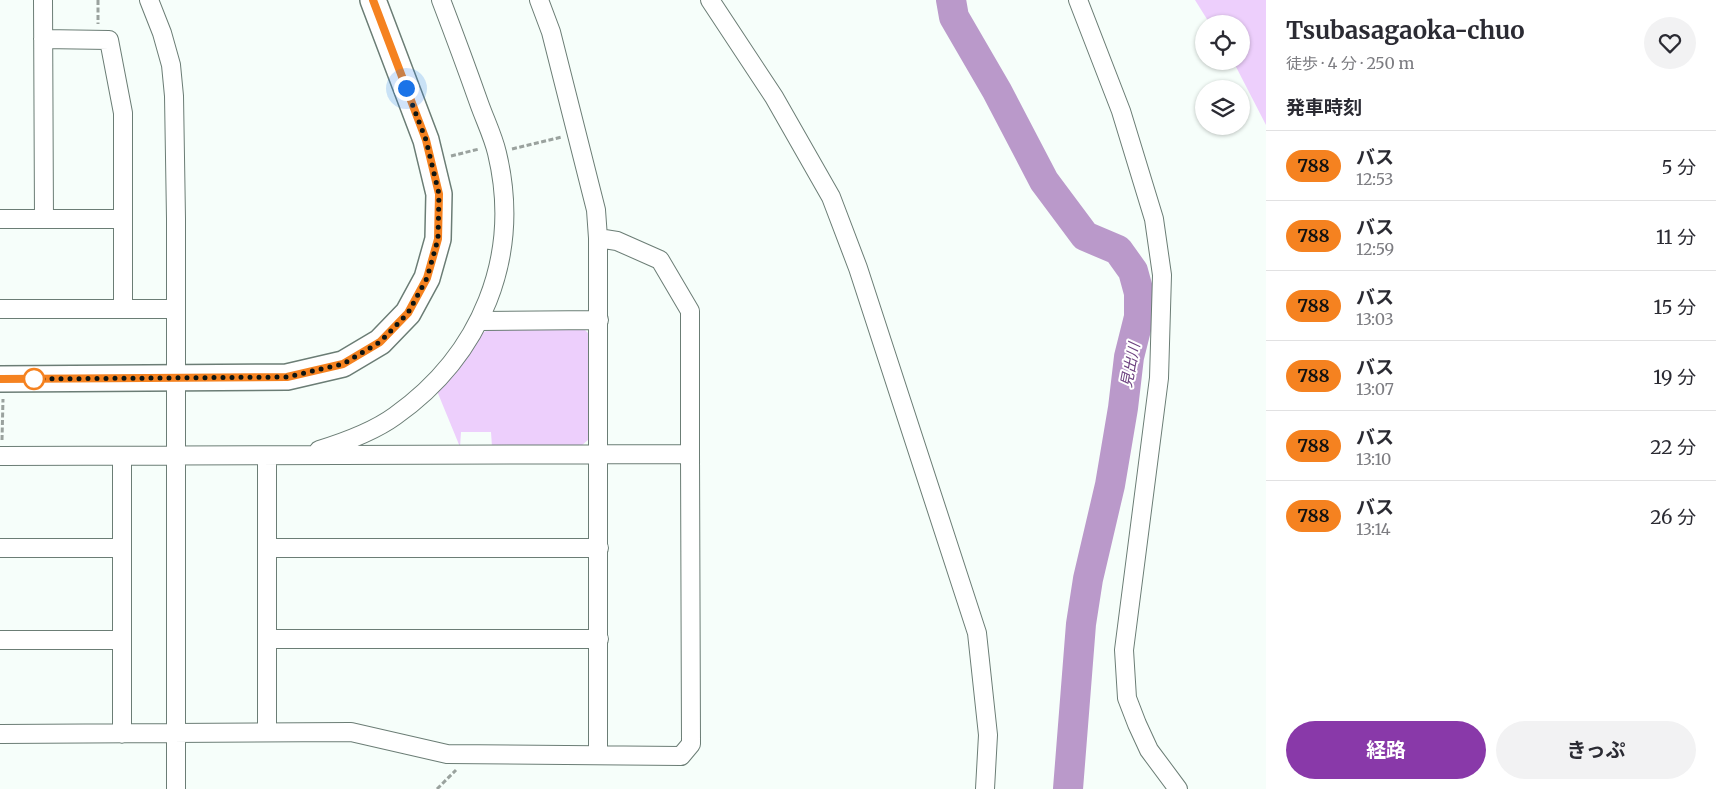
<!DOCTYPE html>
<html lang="ja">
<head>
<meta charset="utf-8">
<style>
	body { margin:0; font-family:Merriweather,"Noto Sans JP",serif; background:#f2f2f3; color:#2b2b33; height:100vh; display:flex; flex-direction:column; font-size:19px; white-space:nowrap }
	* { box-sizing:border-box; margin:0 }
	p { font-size:16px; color:#7c7c81 }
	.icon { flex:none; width:28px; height:28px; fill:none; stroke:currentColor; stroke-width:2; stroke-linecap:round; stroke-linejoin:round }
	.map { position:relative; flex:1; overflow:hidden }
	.panel { display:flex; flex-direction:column; background:#fff; width:450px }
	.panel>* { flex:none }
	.badge { padding:0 10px; border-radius:16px; font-size:18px; line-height:32px }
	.buttons { position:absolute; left:1195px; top:15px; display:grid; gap:10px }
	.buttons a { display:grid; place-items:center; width:55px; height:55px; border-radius:50%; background:#fff; box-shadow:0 1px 4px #0004; font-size:25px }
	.you { position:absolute; width:25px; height:25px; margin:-12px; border:4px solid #fff; border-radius:50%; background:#1a73e8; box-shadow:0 0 0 8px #1a73e833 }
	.map>.badge { position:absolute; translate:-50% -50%; box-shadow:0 0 0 2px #fff }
	h2 { padding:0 20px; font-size:19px; line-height:45px }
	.round { display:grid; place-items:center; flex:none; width:52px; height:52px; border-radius:26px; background:#f2f2f3 }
	.head { display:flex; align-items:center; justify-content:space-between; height:85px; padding:0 20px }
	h1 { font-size:24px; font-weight:700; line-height:38px }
	.primary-button { display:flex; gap:10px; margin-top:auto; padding:10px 20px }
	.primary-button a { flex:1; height:58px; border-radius:30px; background:#8939a9; color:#fff; font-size:20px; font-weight:700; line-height:58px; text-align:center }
	.primary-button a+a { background:#f2f2f3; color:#2b2b33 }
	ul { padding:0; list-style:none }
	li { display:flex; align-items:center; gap:15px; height:70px; padding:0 20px; border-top:1px solid #e1e1e2 }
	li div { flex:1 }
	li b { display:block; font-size:19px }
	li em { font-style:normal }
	li .badge { min-width:55px; font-weight:700; text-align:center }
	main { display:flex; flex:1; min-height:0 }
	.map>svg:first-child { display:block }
	.green { fill:#edcffc }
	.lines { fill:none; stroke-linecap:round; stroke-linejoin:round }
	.river { stroke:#ba99ca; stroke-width:30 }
	.street-casing { stroke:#6b7d75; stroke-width:20 }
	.secondary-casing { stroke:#6b7d75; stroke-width:28 }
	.path { stroke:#9aa29e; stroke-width:3; stroke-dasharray:5 2.5; stroke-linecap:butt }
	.street { stroke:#fff; stroke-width:18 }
	.secondary { stroke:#fff; stroke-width:25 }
	.line-casing { stroke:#fff; stroke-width:11 }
	.line { stroke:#f58220; stroke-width:8 }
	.walk { stroke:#0e1512; stroke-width:5; stroke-dasharray:0 9 }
	.stop-dot { fill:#fff; stroke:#f58220; stroke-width:2.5 }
	.labels { text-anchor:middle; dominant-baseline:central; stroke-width:4; stroke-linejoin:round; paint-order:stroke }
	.water-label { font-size:15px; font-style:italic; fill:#6c417f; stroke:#fff }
</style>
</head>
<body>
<main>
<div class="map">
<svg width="1266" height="789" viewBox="0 0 1266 789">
	<rect width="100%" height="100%" fill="#f6fefa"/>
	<path class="green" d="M 1195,0 L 1266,0 L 1266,125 L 1233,61 L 1241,61 L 1241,24 L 1210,24 Z
		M 583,328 L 589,334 L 589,439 L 580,447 L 492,447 L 491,432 L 461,432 L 460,447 L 437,391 L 479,334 L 491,329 Z"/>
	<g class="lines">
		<path class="river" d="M 951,0 L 954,17 L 997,91 L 1044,181 L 1085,236 L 1118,250 L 1133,271 L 1139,293 L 1139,317 L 1129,357 L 1123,408 L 1110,485 L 1088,579 L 1081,624 L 1068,789"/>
		<g class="street-casing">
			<path id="street" d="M 43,0 L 44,219
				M 149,0 L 162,33 L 171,65 L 174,96 L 176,219 L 176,789
				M 539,0 L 551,32 L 596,210 L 598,238 L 598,755
				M 710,0 L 774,97 L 831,197 L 858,268 L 977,633 L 988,735 L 985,789
				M 1078,0 L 1121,111 L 1154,219 L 1162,275 L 1159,378 L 1124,650 L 1127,698 L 1137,724 L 1149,750 L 1178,789
				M 43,39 L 109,40 L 123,113 L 123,309
				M 0,219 L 123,219
				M 598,238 L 617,241 L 660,260 L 690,311 L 690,454
				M 0,309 L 176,309
				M 480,321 L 599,320
				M 319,450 C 345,442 373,432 395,416 C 481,355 522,257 497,153 C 493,136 485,120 479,103 C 467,69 454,34 441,0
				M 0,456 L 690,454 L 691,744 L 681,756 L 447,754 L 351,732 L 0,734
				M 122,456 L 122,734
				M 0,548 L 122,548
				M 267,548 L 599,548
				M 267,639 L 599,639
				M 0,640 L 122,640
				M 267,732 L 267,456"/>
		</g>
		<g class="secondary-casing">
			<path id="secondary" d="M 0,379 L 287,377 L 343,364 L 380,342 L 408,313 L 427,278 L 438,239 L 439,194 L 426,140 L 373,0"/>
		</g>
		<path class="path" d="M 98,0 L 98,24
			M 512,149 L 562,137
			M 451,156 L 479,149
			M 2,440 L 3,399
			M 437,789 L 456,770"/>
		<use href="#street" class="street"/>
		<use href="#secondary" class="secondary"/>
	</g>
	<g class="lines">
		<g class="line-casing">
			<path id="line" d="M 0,379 L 287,377 L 343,364 L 380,342 L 408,313 L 427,278 L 438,239 L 439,194 L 426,140 L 373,0"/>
		</g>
		<use href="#line" class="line"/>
		<path class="walk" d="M 34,379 L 287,377 L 343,364 L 380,342 L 408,313 L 427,278 L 438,239 L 439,194 L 426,140 L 406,88"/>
	</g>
	<circle class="stop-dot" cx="34" cy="379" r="10"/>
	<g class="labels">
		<g class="water-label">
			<text transform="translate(1130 365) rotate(-79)">見出川</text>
		</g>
	</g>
</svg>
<div class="buttons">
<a><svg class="icon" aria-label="locate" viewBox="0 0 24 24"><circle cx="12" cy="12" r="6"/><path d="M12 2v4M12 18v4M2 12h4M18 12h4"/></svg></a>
<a><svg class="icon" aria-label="layers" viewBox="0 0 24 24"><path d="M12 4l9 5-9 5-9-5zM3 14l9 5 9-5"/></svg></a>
</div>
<div class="you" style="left:406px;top:88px"></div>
</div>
<section class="panel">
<div class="head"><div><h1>Tsubasagaoka-chuo</h1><p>徒歩 · 4 分 · 250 m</p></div><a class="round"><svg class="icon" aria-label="heart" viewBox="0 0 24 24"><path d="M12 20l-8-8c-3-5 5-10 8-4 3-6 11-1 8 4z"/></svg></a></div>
<h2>発車時刻</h2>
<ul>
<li><span class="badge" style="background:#f58220;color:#111">788</span><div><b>バス</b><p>12:53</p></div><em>5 分</em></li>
<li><span class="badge" style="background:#f58220;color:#111">788</span><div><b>バス</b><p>12:59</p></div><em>11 分</em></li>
<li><span class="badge" style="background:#f58220;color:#111">788</span><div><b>バス</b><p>13:03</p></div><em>15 分</em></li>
<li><span class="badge" style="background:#f58220;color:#111">788</span><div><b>バス</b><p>13:07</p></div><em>19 分</em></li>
<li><span class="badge" style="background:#f58220;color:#111">788</span><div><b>バス</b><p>13:10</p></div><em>22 分</em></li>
<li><span class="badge" style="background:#f58220;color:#111">788</span><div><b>バス</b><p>13:14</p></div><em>26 分</em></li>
</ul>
<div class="primary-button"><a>経路</a><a>きっぷ</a></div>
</section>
</main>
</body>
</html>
